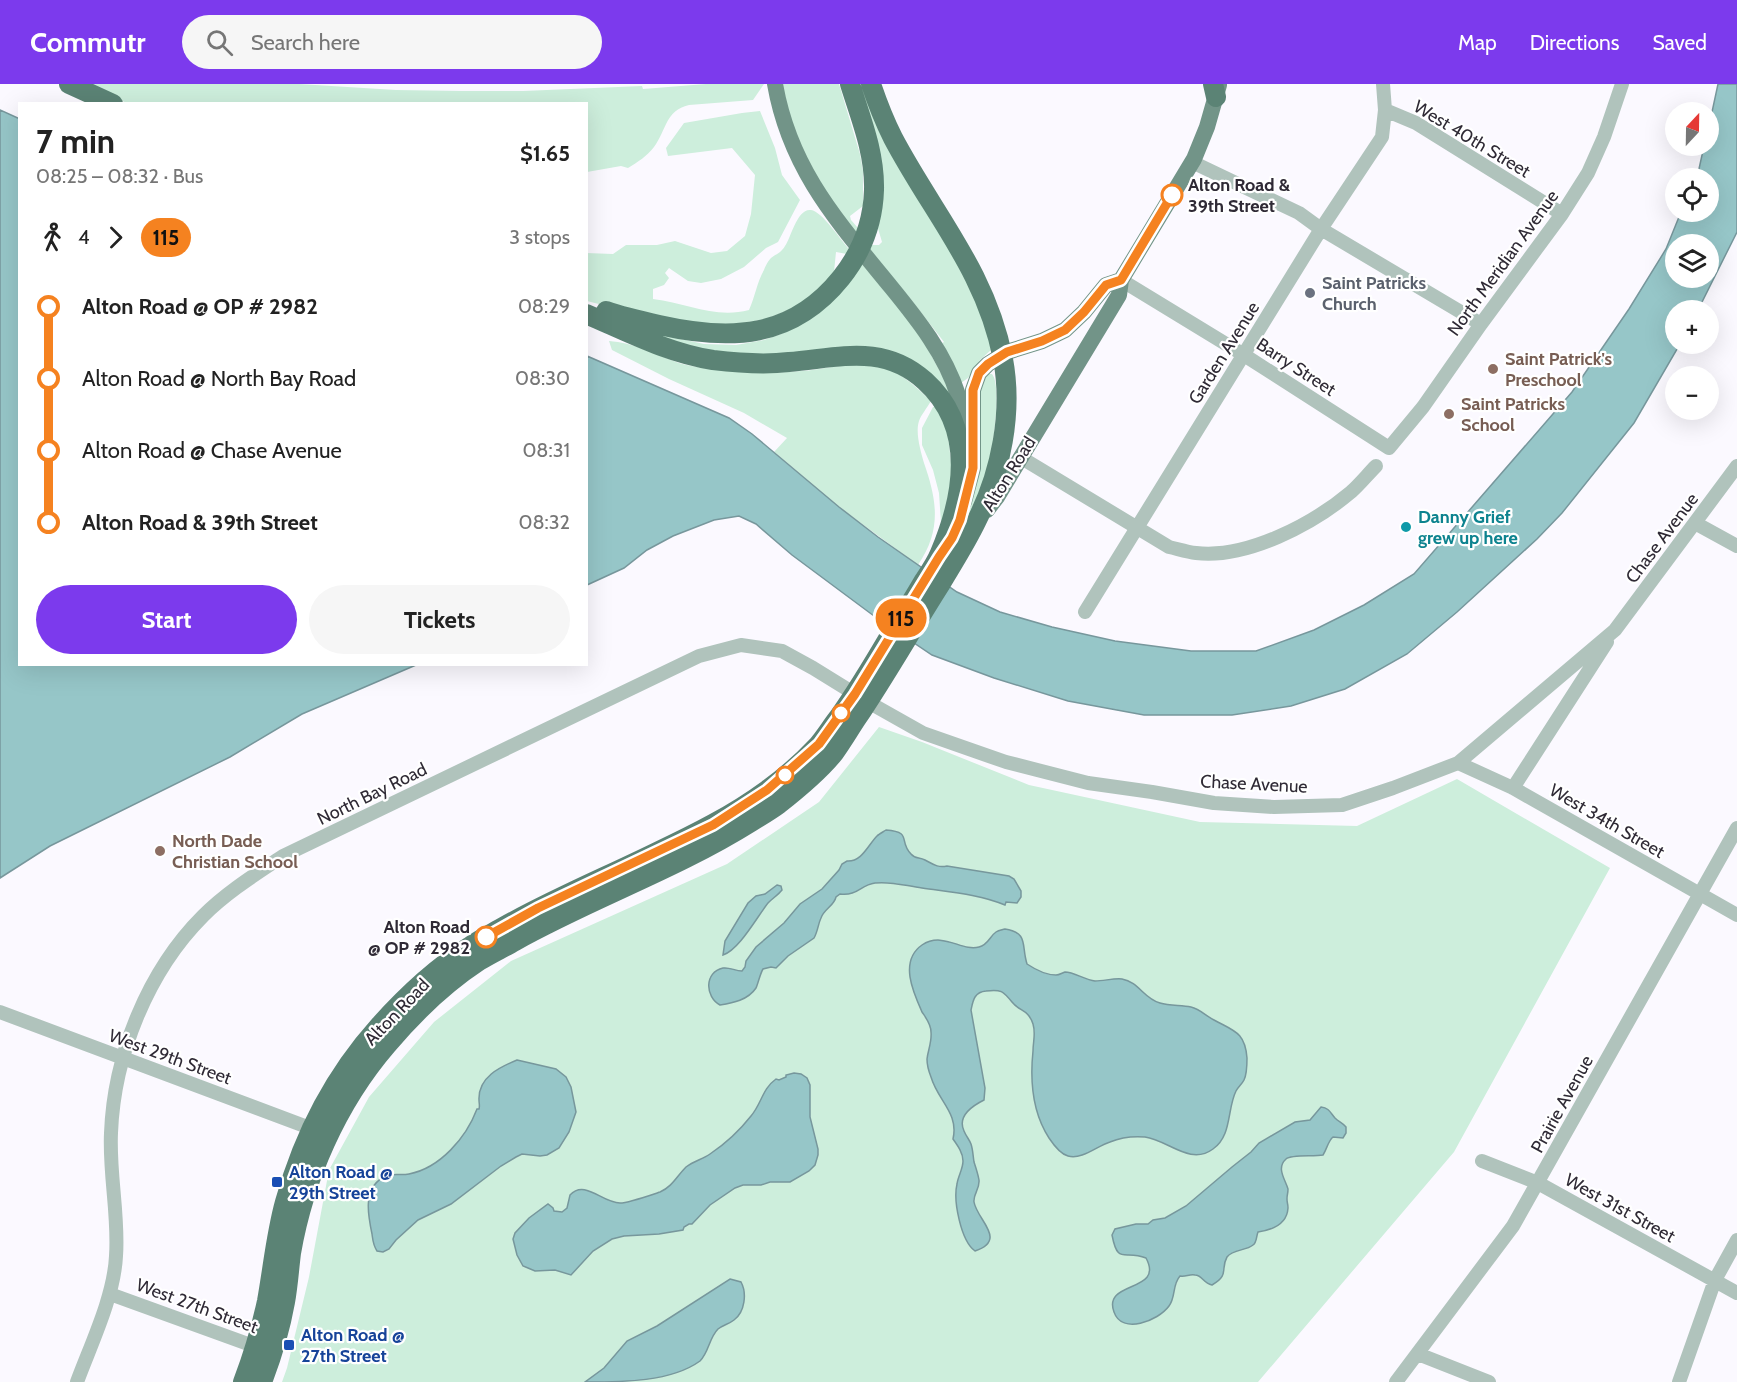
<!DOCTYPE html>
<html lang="en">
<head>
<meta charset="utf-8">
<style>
	body { margin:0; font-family:Cabin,sans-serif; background:#f6f6f6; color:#222; height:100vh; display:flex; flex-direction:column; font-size:22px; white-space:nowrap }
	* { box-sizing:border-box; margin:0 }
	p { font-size:20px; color:#767676 }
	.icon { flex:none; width:33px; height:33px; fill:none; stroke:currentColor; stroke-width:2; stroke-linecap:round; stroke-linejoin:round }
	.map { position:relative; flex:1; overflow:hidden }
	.sheet { position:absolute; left:18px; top:18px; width:570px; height:564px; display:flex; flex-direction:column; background:#fff; border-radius:0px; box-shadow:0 6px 24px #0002 }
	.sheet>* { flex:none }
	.badge { padding:0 12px; border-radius:20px; font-size:21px; line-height:39px }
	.needle { width:39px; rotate:22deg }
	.buttons { position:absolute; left:1665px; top:18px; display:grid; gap:12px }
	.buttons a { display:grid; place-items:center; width:54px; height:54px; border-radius:50%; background:#fff; box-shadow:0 6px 24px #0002; font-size:30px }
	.map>.badge { position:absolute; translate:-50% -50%; box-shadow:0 0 0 3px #fff }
	.legs { display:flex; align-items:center; gap:9px; height:66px; padding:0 18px; font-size:20px }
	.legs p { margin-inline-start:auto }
	.summary { display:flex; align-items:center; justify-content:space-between; height:102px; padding:0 18px }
	h1 { font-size:33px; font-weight:800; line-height:45px }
	.action { display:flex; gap:12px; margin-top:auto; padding:12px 18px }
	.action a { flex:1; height:69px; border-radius:36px; background:#7c3aed; color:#fff; font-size:24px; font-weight:800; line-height:69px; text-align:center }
	.action a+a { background:#f6f6f6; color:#222 }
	ul { padding:0 18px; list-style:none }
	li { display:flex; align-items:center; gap:21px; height:72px; font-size:22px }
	li i { display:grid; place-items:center; width:9px; height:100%; margin:0 8px; background:currentColor }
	li i::after { content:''; width:15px; height:15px; margin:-8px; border:4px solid; border-radius:50%; background:#fff }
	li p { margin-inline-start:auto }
	li:first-child i { background:linear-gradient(#0000 50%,currentColor 0) }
	li:last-child i { background:linear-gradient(currentColor 50%,#0000 0) }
	header { display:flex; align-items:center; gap:36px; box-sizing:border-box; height:84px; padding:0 30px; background:#7c3aed; color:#fff }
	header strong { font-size:28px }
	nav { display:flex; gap:33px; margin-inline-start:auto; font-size:21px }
	.search { width:420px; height:54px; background:#f6f6f6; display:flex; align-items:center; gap:15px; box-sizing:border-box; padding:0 21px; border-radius:33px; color:#767676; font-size:22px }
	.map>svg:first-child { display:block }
	.green { fill:#cdeedc }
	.water { fill:#96c6c8; stroke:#77979c; stroke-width:1.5; fill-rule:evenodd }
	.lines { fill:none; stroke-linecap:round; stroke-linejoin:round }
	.minor { stroke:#b0c3bc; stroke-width:14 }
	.major { stroke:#729488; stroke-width:16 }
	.highway { stroke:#5b8375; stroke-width:20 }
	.line-1-casing { stroke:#fff; stroke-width:14 }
	.line-1 { stroke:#f58220; stroke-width:9 }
	.stop-1-dot { fill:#fff; stroke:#f58220; stroke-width:3 }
	.worship-dot { fill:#6b7280; stroke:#fff; stroke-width:2 }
	.education-dot { fill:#8d6e63; stroke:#fff; stroke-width:2 }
	.culture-dot { fill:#0f9aa8; stroke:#fff; stroke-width:2 }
	.transit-dot { fill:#1a4fb4; stroke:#fff; stroke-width:2 }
	.labels { text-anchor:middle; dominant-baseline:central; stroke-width:4.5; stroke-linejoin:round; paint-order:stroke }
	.street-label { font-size:18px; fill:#2f2a35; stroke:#fff }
	.stop-label { font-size:18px; font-weight:bold; fill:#2f2a35; stroke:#fff; text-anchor:start }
	.worship-label { font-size:18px; font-weight:bold; fill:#5b616d; stroke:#fff; text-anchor:start }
	.education-label { font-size:18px; font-weight:bold; fill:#785e54; stroke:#fff; text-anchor:start }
	.culture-label { font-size:18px; font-weight:bold; fill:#0d838f; stroke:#fff; text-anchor:start }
	.transit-label { font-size:18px; font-weight:bold; fill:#164399; stroke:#fff; text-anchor:start }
</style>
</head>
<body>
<header>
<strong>Commutr</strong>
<div class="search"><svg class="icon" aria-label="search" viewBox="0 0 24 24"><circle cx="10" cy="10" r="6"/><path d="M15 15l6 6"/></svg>Search here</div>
<nav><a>Map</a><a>Directions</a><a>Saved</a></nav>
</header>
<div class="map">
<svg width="1737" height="1298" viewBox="0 0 1737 1298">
	<rect width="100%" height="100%" fill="#fbf9ff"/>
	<path class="green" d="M 85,0 L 299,0 L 396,6 L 462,7 L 523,7 L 642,2 L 643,5 L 706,0 L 764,0 L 753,16 L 689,21 C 665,27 667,45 654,63 C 647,72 638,78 628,84 L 621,82 L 587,88 L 586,20 L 129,20 Z
		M 778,0 L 839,0 L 860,70 L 863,87 L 863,122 L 850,132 L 851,136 L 858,144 L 856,152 L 805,79 Z
		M 857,0 L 864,0 L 982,223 L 991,266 L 980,276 L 968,294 L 961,299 L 942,259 L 944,258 L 909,213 L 867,165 L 870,161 L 879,161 L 882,158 L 877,141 Z
		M 760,27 L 775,64 L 782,91 L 800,116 L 778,158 L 766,164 L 744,183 L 721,195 L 701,199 L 688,197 L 669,184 L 665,189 L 669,194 L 664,201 L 653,205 L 653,215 C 687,219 715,235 749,226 C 755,213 757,198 764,186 C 765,183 768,177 771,174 C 776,170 781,169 785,162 C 791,154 797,124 811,126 C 822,127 842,158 850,166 L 847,170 L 836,168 L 834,188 L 818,206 L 796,223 L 766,235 L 733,241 L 669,238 L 587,217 L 586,169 L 613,170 L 626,161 L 657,161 L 675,157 L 711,169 L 727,167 L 745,152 L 751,130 L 755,91 L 732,64 L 668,72 L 666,64 L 684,39 L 742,29 Z
		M 862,177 L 910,231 L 954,314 L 926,291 L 816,271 L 705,270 L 640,246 L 704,260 L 736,261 L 764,256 L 781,250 L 809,236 Z
		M 609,257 C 633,258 656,271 679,279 C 695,284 716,285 733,287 C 755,290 779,289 801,287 C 827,285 852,277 879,282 C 900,287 916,303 931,317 C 927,324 921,331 919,337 C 915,349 921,368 924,379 C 937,416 942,446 918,481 L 839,423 L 774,368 L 787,354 L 744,329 L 669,295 L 612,266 Z
		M 987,290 L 992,290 C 1003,303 991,375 987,394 C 982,412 968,436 960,453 L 958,451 L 970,417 L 976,311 Z
		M 933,323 L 935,323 L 947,342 L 954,405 L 941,439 L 939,409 L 933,386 L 922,361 L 922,344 Z
		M 879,643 L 922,658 L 1029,701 L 1200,738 L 1357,742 L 1457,695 L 1610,784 L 1454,1068 L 1258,1298 L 282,1298 L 287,1284 L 309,1193 L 329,1086 L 369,1013 L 434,938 L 511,877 L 727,780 L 819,718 Z"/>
	<path class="water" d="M 1718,0 L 1737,0 L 1737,148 L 1698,226 L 1676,226 L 1676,260 L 1680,260 L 1634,339 L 1562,429 L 1537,455 L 1457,528 L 1407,570 L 1345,605 L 1291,622 L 1232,631 L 1144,631 L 1068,617 L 994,594 L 932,571 L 874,532 L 792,471 L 756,440 L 739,432 L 714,436 L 673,452 L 647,466 L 624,484 L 587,501 L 587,272 L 729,334 L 752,350 L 839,423 L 878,453 L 957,508 L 1000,528 L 1052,543 L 1115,557 L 1191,567 L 1256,567 L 1314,546 L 1364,521 L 1414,490 L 1572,308 L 1629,225 L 1666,165 L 1681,128 L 1708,128 L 1708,94 L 1695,94 L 1699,85 L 1704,62 L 1708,62 L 1709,42 ZM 1676,160 L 1708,160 L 1708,194 L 1676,194 Z
		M 0,26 L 20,35 L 20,580 L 416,581 L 302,630 L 230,673 L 50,762 L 0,794 Z
		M 886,746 C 913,748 898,757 911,770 C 915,775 919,773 925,776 C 933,780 937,784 947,782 L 1009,792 L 1014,795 L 1021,807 L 1021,813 L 1017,819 L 1006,818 L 1005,821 C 979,810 949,808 922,804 C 906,802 892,797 875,799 C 860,801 858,812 840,810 L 836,813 C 834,822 824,825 821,834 C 818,840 818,847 814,854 L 788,872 L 776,884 L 771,883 L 763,885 C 760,890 758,900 756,904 C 748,916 733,919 720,921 C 705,913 704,888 723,884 C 730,883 735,887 742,887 L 745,883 L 746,877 L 756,863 L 784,839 L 800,820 L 822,805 L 839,786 L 842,780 L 847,777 C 862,778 868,761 877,752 C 879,750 883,748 886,746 Z
		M 777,801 L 781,802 L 782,806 C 778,811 773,814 768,819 C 757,833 739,866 723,871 L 725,857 L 748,819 L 756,812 L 765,810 Z
		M 1005,845 C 1029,849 1021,861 1027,880 C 1036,886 1045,891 1056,891 C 1059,891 1062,889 1065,888 C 1074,888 1085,896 1095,897 C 1104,897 1114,894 1122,895 C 1139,898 1144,915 1160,919 C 1170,922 1181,921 1191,923 C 1200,925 1206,932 1214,936 C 1234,947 1245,948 1247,974 C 1247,980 1247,990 1244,996 C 1242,1000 1238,1003 1236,1007 C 1227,1025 1232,1052 1213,1065 C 1190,1082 1168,1056 1145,1053 C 1133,1052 1122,1053 1110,1058 C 1097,1062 1082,1076 1068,1072 C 1060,1070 1053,1060 1049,1054 C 1032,1028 1030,996 1033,967 C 1033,957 1036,950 1033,940 C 1028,925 1020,928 1012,918 C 1003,907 1001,905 986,907 C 974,908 973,917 971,926 L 985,1004 L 984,1016 C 972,1022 957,1032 964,1047 C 966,1052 969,1055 971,1060 C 973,1066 973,1072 974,1078 C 976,1084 978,1090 979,1096 C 980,1105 973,1110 974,1118 C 977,1136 1008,1156 975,1167 C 961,1157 953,1117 957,1100 C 958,1092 963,1085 963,1077 C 963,1069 958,1062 953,1055 C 959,1029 938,1017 931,993 C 929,988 927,981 927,975 C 928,966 932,958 931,948 C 931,940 926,934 922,928 C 913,908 899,877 922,861 C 943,847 962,868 979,863 C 988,861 990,852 996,848 C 999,846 1002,846 1005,845 Z
		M 517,976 L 556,985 L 566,993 L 571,1003 L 576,1028 L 569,1048 L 559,1064 L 547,1071 L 540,1072 L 522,1070 L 516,1073 L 501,1082 L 451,1120 L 418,1136 L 396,1156 L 389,1165 L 383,1168 L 377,1167 C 373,1161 373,1157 372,1150 C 368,1131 363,1106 382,1094 C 391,1088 399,1092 409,1090 C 440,1084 466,1054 477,1025 L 479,1025 C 480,1022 479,1019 479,1016 C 478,993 500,983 517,976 Z
		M 794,989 L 801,990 L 807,994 L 810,1001 L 810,1033 L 818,1065 L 818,1071 L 815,1081 L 809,1087 L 790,1098 L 770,1098 L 761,1101 L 743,1101 L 735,1104 L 710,1121 L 692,1140 L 689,1140 L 684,1143 L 683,1146 L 659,1150 L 624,1152 L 612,1155 L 593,1167 L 571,1191 L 555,1186 L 535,1187 L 528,1184 L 523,1182 L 517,1171 L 513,1155 L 515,1149 L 529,1134 L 548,1120 L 553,1124 L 554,1127 L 562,1128 L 567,1124 L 570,1111 C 585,1095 602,1119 620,1119 C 628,1119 651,1111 660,1108 C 672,1103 677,1092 686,1083 C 694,1077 703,1075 710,1070 C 725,1060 740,1046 751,1032 C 762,1019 762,1005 776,995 L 779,996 L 786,993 L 786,991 Z
		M 1321,1023 C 1329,1024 1330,1028 1335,1034 C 1339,1038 1343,1039 1346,1043 L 1346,1049 L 1343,1054 L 1333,1053 C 1328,1057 1327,1065 1323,1071 C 1314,1073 1292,1070 1286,1075 C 1276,1084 1285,1095 1288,1105 C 1288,1110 1287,1110 1287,1115 C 1287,1120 1288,1119 1288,1124 C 1287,1140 1272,1146 1258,1148 C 1256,1153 1257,1158 1253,1161 C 1246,1167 1233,1165 1227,1173 C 1220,1185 1230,1191 1212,1201 C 1203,1199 1202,1191 1195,1191 C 1189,1190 1186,1193 1180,1192 C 1172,1201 1176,1213 1169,1222 C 1158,1237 1122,1251 1114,1228 C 1102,1196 1165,1209 1146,1174 C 1124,1165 1118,1182 1112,1151 L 1115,1145 L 1136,1140 L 1148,1140 L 1153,1136 L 1165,1134 L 1186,1122 L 1232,1083 L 1251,1068 L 1259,1059 L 1295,1038 L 1310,1036 Z
		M 730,1195 L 741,1198 C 747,1209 745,1228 734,1236 C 729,1240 723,1241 718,1245 C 709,1254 709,1268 700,1277 C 671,1298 623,1298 585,1298 L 604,1284 L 627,1257 L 657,1242 Z"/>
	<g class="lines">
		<path class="minor" d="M 1383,0 L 1385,26 L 1416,39 L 1562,130
			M 1192,78 L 1299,129 L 1321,145 L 1481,240
			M 1121,196 L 1244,271 L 1389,364 L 1423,323 L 1481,240 L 1562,130 L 1588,89 L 1604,53 L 1622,0
			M 1020,373 L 1169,463 C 1178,465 1187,468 1196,469 C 1247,475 1313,440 1351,408 C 1360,400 1368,390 1376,382
			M 1695,439 L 1737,462
			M 1085,528 L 1321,145 L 1382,53 L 1385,26
			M 1458,679 L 1513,704 L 1737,831
			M 1513,704 L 1607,558
			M 0,928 L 318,1047
			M 1482,1077 L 1538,1099 L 1737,1209
			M 110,1210 L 262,1265
			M 1418,1270 L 1489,1298
			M 77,1298 C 91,1260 114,1213 116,1172 C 119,1132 109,1090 111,1049 C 114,971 148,887 203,832 C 227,808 256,790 283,772 L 699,572 L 741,561 L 782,567 L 813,584 L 868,618 L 923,649 L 1006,678 L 1088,699 L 1152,708 L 1214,719 L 1274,723 L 1342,721 L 1393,704 L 1458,679 L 1615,546 L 1737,382
			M 1396,1298 L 1513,1142 L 1737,744
			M 1679,1298 L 1715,1196 L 1737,1156"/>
		<path class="major" d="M 775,0 C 790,86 838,138 891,203 C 918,236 945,270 958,311 C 963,327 964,344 966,361
			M 964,418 L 973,384 L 973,306 L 979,289 L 988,280 L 1007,268 L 1042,257 L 1065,246 L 1084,228 L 1106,201 L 1121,196
			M 987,426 L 997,413 L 1119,211 L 1121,196 L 1194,75 L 1207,43 L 1219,1"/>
		<path class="highway" d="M 69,0 L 113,20
			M 1213,0 L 1216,13
			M 606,227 C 623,233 641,237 659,241 C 730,257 792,255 841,194 C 861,169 873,139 874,106 C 875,69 861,35 850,0
			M 243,1298 C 253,1272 261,1245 267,1217 C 273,1184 276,1150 285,1118 C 303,1053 335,991 380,941 C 406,912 436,884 469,863 C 480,855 493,849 505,842 C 555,814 606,793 657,768 C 695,750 733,731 767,706 C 785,693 803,677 818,661 C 825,653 831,643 838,634 C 858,606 875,577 892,548 C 903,532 913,515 923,498 C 929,489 936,479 940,469 C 964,412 976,343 925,297 C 883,259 839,274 789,278 C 764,281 738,279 713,276 C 668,269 628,248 586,230
			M 262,1298 C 272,1272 280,1246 285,1218 C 288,1202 289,1185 291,1169 C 304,1094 337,1019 387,961 C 414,929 444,900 479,877 C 490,870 503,864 515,857 C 592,814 676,785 751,738 C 761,732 771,726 779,720 C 798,705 819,688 834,669 C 842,658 849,646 857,634 C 886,591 912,545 940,501 C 953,479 966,459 977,436 C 1001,388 1013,328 1003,275 C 986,187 933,130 893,54 C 884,36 877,18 871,0"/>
	</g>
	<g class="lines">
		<g class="line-1-casing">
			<path id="line-1" d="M 486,853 L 538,824 L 713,741 L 767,706 L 819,660 L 855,610 L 939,473 L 952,454 L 960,436 L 973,384 L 973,306 L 979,289 L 988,280 L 1007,268 L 1042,257 L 1065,246 L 1084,228 L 1106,201 L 1121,196 L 1172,111"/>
		</g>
		<use href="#line-1" class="line-1"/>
	</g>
	<g class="stop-1-dot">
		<circle cx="1172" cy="111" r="10"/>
		<circle cx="841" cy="629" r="8"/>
		<circle cx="785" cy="691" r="8"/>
		<circle cx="486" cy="853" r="10"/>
	</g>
	<circle class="worship-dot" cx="1310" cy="209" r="6"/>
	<g class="education-dot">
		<circle cx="1493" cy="285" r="6"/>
		<circle cx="1449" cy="330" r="6"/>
		<circle cx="160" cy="767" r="6"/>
	</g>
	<circle class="culture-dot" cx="1406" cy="443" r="6"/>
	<g class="transit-dot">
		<rect x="271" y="1092" width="12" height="12" rx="3"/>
		<rect x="283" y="1255" width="12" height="12" rx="3"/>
	</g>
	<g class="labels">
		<g class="street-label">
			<text transform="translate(1472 55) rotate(31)">West 40th Street</text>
			<text transform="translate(1503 179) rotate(-54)">North Meridian Avenue</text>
			<text transform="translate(1224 269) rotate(-58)">Garden Avenue</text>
			<text transform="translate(1296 283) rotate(33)">Barry Street</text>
			<text transform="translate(1009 390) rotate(-58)">Alton Road</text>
			<text transform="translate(1662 454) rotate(-53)">Chase Avenue</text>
			<text transform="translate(1254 700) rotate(3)">Chase Avenue</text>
			<text transform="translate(372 710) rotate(-26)">North Bay Road</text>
			<text transform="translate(1607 737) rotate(30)">West 34th Street</text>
			<text transform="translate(397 928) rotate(-46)">Alton Road</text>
			<text transform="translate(170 973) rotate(20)">West 29th Street</text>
			<text transform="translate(1562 1020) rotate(-61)">Prairie Avenue</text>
			<text transform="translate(1620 1124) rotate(29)">West 31st Street</text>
			<text transform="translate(197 1222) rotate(20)">West 27th Street</text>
		</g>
		<g class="stop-label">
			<text x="1188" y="101">Alton Road &amp;<tspan x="1188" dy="21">39th Street</tspan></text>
			<text x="470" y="843" text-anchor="end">Alton Road<tspan x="470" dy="21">@ OP # 2982</tspan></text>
		</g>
		<g class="worship-label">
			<text x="1322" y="199">Saint Patricks<tspan x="1322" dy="21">Church</tspan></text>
		</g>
		<g class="education-label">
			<text x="1505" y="275">Saint Patrick's<tspan x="1505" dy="21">Preschool</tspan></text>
			<text x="1461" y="320">Saint Patricks<tspan x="1461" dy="21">School</tspan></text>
			<text x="172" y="757">North Dade<tspan x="172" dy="21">Christian School</tspan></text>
		</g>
		<g class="culture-label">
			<text x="1418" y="433">Danny Grief<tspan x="1418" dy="21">grew up here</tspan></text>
		</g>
		<g class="transit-label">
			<text x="289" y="1088">Alton Road @<tspan x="289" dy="21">29th Street</tspan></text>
			<text x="301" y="1251">Alton Road @<tspan x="301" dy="21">27th Street</tspan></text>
		</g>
	</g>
</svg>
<div class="buttons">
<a><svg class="needle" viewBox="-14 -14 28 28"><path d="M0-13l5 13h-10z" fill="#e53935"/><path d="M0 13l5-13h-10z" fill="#767676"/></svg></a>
<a><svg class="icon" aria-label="locate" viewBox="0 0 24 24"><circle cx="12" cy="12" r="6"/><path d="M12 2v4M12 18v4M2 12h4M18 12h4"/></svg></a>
<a><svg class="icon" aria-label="layers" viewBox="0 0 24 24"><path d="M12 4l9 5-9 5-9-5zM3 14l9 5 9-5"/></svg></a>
<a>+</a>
<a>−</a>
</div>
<b class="badge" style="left:901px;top:534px;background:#f58220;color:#111">115</b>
<section class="sheet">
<div class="summary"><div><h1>7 min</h1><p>08:25 – 08:32 · Bus</p></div><b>$1.65</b></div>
<div class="legs"><svg class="icon" aria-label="walk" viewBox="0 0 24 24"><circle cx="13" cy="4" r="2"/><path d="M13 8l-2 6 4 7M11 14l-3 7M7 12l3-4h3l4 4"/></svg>4<svg class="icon" aria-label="forward" viewBox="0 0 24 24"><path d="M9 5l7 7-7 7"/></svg><b class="badge" style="background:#f58220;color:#111">115</b><p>3 stops</p></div>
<ul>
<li><i style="color:#f58220"></i><b>Alton Road @ OP # 2982</b><p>08:29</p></li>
<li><i style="color:#f58220"></i><span>Alton Road @ North Bay Road</span><p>08:30</p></li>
<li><i style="color:#f58220"></i><span>Alton Road @ Chase Avenue</span><p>08:31</p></li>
<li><i style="color:#f58220"></i><b>Alton Road &amp; 39th Street</b><p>08:32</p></li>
</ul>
<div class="action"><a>Start</a><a>Tickets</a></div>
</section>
</div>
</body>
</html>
